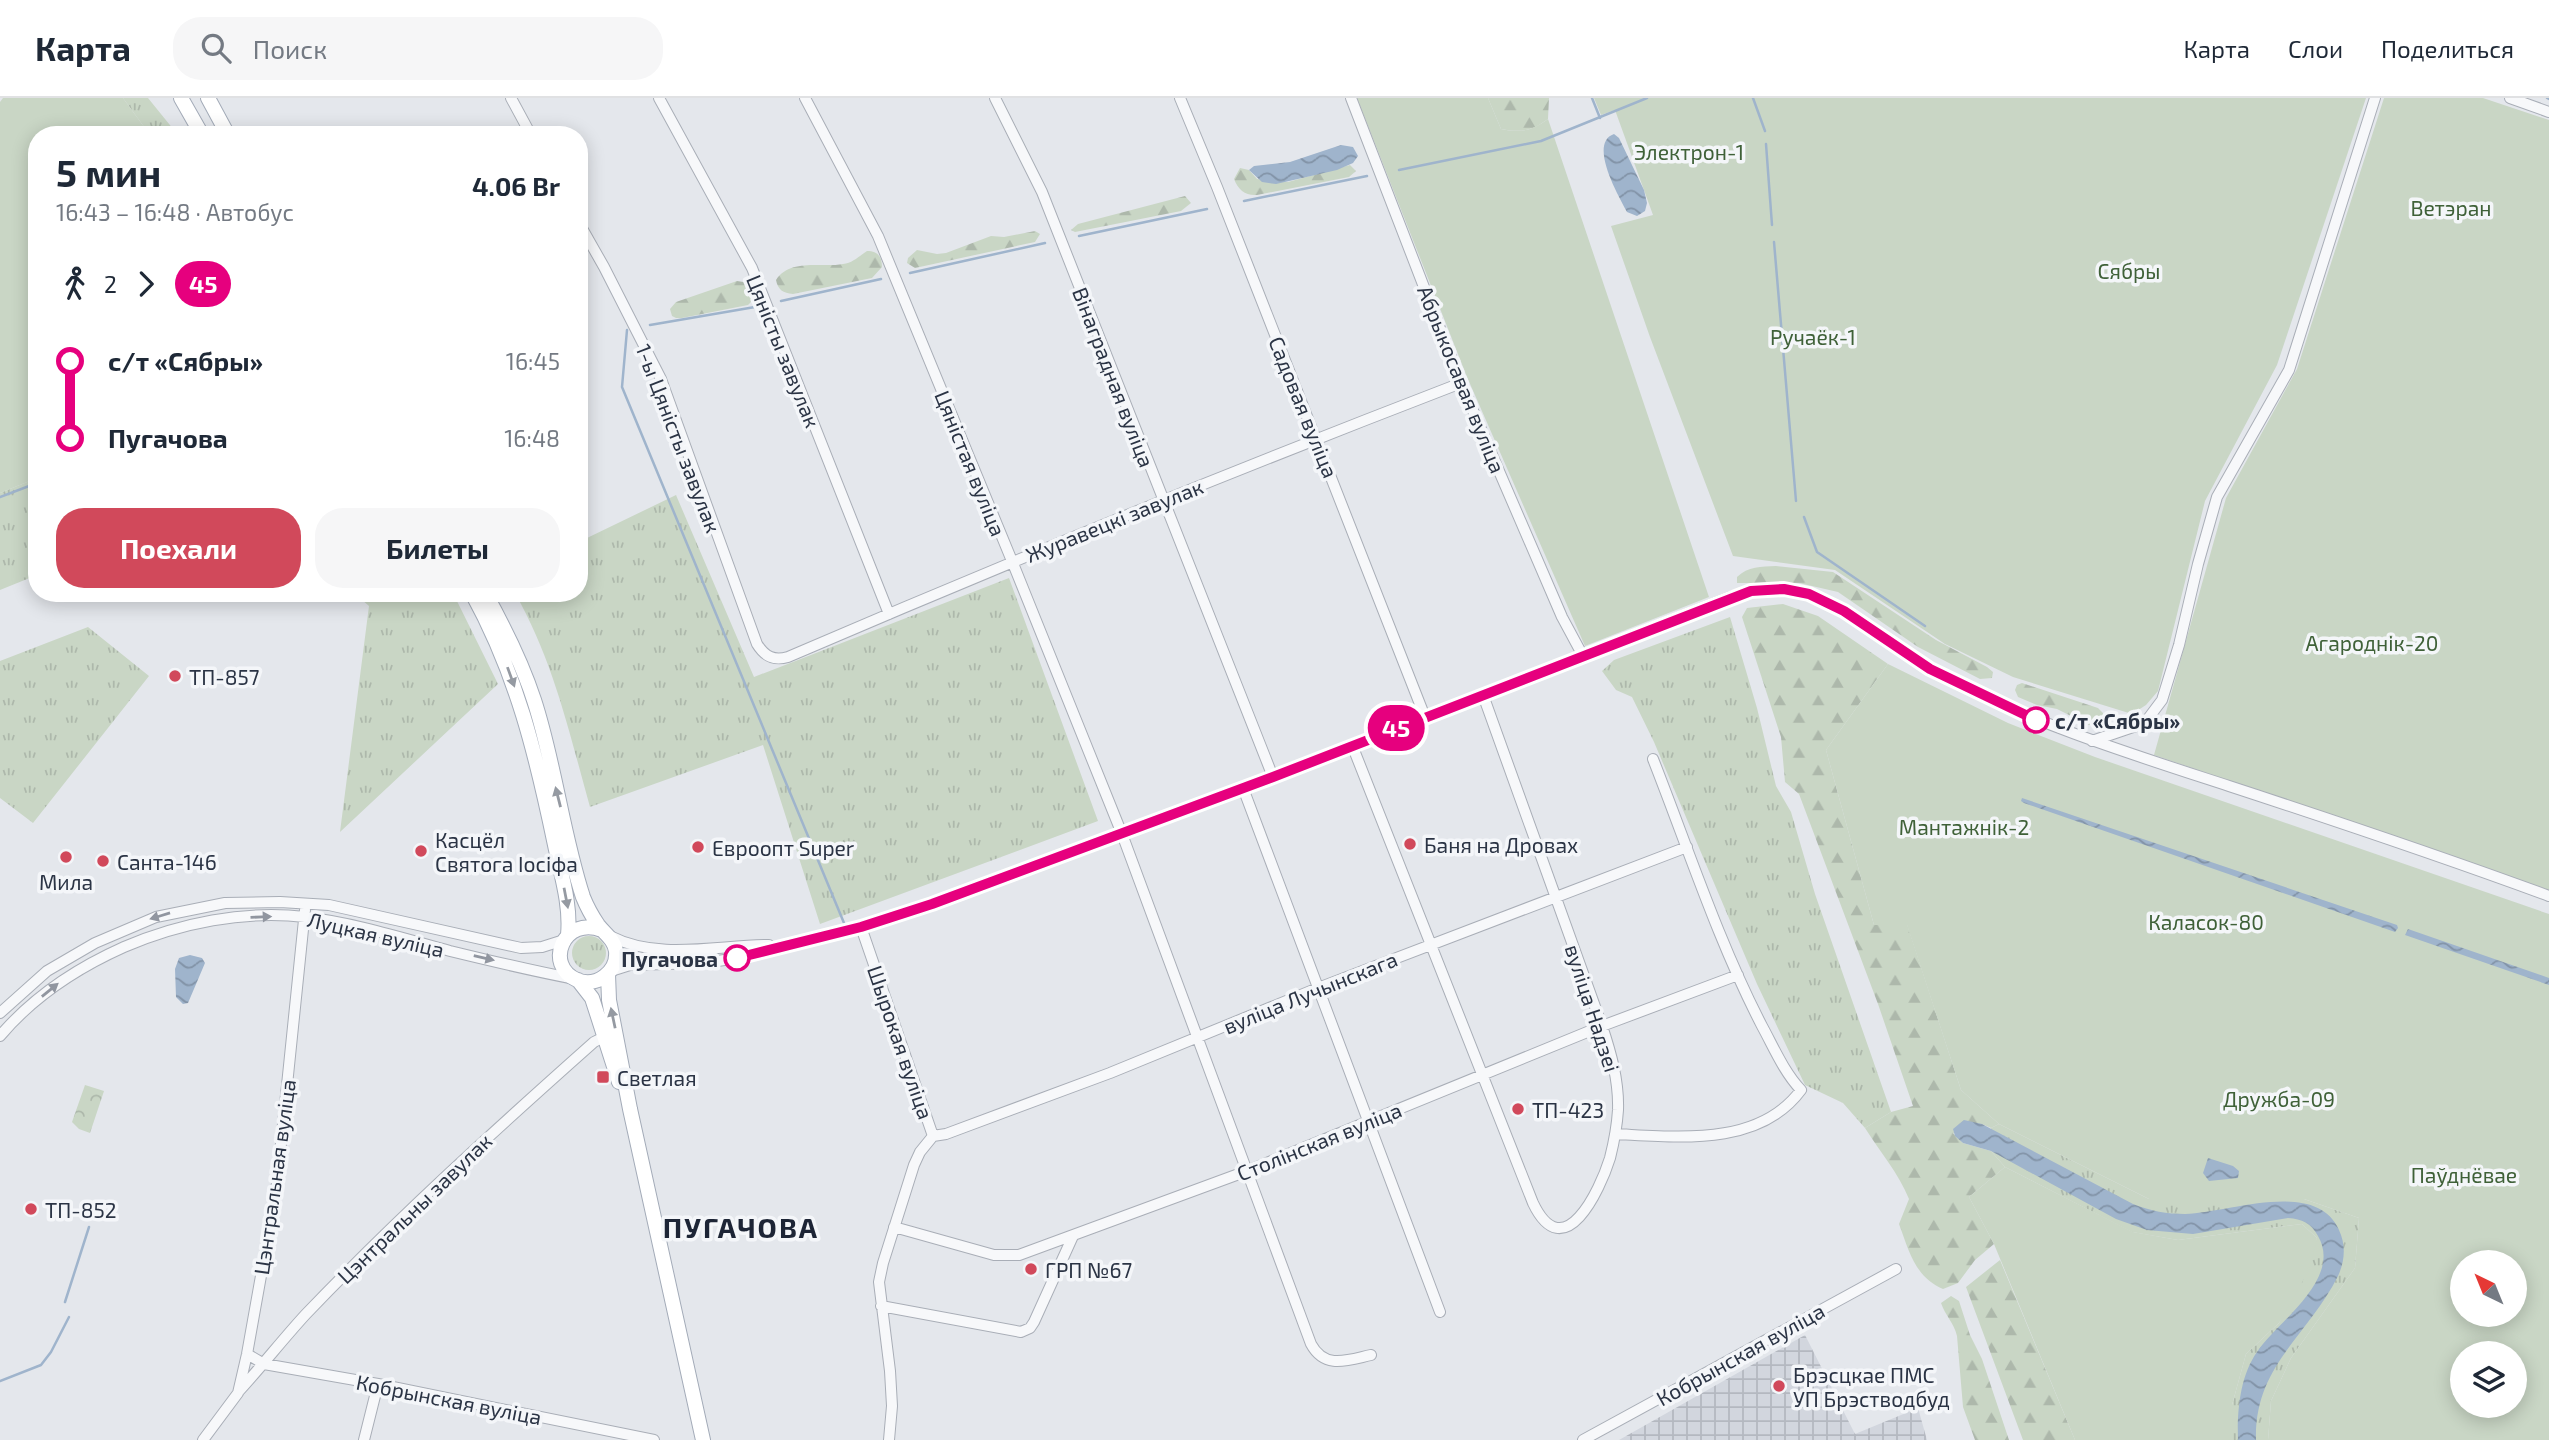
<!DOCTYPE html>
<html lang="ru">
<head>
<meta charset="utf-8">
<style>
	body { margin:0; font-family:"Exo 2",sans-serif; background:#f6f6f7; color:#1f2937; height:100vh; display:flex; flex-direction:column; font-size:26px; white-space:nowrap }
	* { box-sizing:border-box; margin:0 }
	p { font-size:23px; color:#747a83 }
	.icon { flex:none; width:38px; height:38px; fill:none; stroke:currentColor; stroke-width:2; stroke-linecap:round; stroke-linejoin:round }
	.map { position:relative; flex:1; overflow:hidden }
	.panel { position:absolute; left:28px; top:28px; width:560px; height:476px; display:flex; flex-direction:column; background:#fff; border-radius:28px; box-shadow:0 4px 18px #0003 }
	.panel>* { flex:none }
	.badge { padding:0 14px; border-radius:23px; font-size:24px; line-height:46px }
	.needle { width:46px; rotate:317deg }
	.buttons { position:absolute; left:2450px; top:1152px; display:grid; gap:14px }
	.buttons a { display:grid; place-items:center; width:77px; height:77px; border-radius:50%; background:#fff; box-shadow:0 4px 18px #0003; font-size:35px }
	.map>.badge { position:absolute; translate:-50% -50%; box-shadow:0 0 0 4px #fff }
	.legs { display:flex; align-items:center; gap:10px; height:77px; padding:0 28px; font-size:23px }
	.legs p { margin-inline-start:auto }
	.headline { display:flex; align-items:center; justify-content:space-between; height:119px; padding:0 28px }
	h1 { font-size:38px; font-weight:700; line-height:52px }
	.button { display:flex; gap:14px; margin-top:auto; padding:14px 28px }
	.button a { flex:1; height:80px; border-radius:28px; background:#d1495b; color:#fff; font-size:28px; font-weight:700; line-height:80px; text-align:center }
	.button a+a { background:#f6f6f7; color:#1f2937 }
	ul { padding:0 28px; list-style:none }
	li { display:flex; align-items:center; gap:24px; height:77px; font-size:26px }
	li i { display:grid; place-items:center; width:10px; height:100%; margin:0 9px; background:currentColor }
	li i::after { content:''; width:18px; height:18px; margin:-9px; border:5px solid; border-radius:50%; background:#fff }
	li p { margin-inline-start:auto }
	li:first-child i { background:linear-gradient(#0000 50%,currentColor 0) }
	li:last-child i { background:linear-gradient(currentColor 50%,#0000 0) }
	header { display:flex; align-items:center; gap:42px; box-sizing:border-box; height:98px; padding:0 35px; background:#fff; border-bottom:2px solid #e0e1e3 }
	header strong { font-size:33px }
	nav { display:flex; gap:38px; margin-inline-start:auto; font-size:24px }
	.search { width:490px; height:63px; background:#f6f6f7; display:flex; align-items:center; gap:18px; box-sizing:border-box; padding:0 24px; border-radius:28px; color:#747a83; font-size:26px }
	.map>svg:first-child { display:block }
	.industrial { fill:url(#industrial-grid) }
	.grass { fill:url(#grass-tufts) }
	.forest { fill:url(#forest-firs) }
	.park { fill:url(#park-crowns) }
	.garden { fill:#c9d6c5; fill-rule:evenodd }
	.water { fill:url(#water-waves) }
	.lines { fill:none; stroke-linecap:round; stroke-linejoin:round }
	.stream { stroke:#9fb4cc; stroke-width:2.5 }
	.minor-casing { stroke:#a9aeb7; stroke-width:12 }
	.major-casing { stroke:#a3abb8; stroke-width:16 }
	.minor { stroke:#f7f8fa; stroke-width:10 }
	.major { stroke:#fff; stroke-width:14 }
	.oneway { fill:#959aa2 }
	.oneway2 { fill:#9196a0 }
	.line-1-casing { stroke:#fff; stroke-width:16 }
	.line-1 { stroke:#e6007e; stroke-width:10 }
	.poi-dot { fill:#d1495b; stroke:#f4f6f9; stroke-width:2.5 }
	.stop-1-dot { fill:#fff; stroke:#e6007e; stroke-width:3.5 }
	.labels { text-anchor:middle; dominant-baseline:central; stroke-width:7; stroke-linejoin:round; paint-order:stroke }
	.park-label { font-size:21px; fill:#3f6138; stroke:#f4f6f9 }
	.street-label { font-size:21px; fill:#2b3445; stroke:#f4f6f9 }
	.poi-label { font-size:21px; fill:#2b3445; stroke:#f4f6f9; text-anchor:start }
	.stop-label { font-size:21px; font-weight:bold; fill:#2b3445; stroke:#f4f6f9; text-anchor:start }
	.district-label { font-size:28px; font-weight:bold; letter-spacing:2px; fill:#1d2536; stroke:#f4f6f9 }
</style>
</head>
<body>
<header>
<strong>Карта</strong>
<div class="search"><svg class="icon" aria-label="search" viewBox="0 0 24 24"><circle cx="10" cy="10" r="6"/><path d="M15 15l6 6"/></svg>Поиск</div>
<nav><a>Карта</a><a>Слои</a><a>Поделиться</a></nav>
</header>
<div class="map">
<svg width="2549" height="1342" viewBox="0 0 2549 1342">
	<defs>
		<pattern id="industrial-grid" width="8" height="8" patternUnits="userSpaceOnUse" patternTransform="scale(1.75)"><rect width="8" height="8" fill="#d2d6de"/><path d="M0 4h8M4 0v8" fill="none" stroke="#b4b8c0"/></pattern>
		<pattern id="grass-tufts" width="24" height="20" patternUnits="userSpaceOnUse" patternTransform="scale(1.75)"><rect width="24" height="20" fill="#c9d6c5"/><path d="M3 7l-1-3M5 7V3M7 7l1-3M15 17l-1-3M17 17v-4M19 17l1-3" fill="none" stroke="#adb8ab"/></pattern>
		<pattern id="forest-firs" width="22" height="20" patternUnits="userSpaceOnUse" patternTransform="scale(1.75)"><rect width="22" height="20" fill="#c9d6c5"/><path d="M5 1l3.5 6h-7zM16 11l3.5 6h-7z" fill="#adb8ab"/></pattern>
		<pattern id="park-crowns" width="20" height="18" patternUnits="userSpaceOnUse" patternTransform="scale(1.75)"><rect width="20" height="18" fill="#c9d6c5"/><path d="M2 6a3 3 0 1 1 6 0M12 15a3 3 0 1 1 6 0" fill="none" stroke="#adb8ab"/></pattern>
		<pattern id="water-waves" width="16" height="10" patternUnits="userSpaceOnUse" patternTransform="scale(1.75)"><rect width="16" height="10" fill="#9fb4cc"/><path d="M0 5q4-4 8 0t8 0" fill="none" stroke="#8293a7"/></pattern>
	</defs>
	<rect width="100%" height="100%" fill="#e4e7ec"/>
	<path class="industrial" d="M 1805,1237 L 1855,1336 L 1918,1310 L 1927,1342 L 1619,1342 Z"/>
	<path class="grass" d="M 123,0 L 148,0 L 178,37 L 150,37 Z
		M 37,380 L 37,477 L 0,492 L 0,395 Z
		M 676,397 L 754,579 L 1009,480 L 1098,723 L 820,826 L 763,647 L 590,709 C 569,634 554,564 515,495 L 579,495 L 579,429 L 587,440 Z
		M 354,495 L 453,495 L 498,586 L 340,734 L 369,508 Z
		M 1730,519 L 1757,610 L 1776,688 L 1791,714 L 1815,796 L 1891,1014 L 1865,1030 L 1843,1005 L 1805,987 L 1757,886 L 1654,644 L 1632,599 L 1616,592 L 1602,573 L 1614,562 Z
		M 88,529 L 149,578 L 33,725 L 0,700 L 0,563 Z
		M572 855a17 17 0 1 1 34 0a17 17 0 1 1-34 0Z
		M 1999,1026 L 2149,1101 L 2304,1101 L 2359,1120 L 2355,1170 L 2291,1260 L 2271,1303 L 2268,1342 L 2232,1342 L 2232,1307 L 2246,1256 L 2279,1225 L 2317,1140 L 2302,1126 L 2178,1142 L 2132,1134 L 2005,1069 L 1991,1053 L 1991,1030 Z"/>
	<path class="forest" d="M 1488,0 L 1549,0 L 1548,21 C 1532,33 1521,35 1501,31 Z
		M 1350,67 L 1356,73 L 1349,79 L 1257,97 C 1246,98 1238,92 1234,81 L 1240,70 L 1249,72 L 1257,81 L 1288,84 Z
		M 1185,98 L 1191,105 L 1181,113 L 1075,134 L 1071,132 L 1078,126 Z
		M 1035,133 L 1040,136 L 1035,144 L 915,170 L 907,165 L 908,160 L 917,152 L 937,156 L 946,155 L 991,138 L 1004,139 Z
		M 867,153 C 878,153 882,159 882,169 L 872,180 L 793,196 C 783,195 778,192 776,182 C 790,160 822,170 843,166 C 853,165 859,158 867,153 Z
		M 737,183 L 750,185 L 755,192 L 756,199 L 748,207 L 682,220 L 676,220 L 672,218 L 670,211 L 676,204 Z
		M 1776,468 L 1833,474 L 1936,542 L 1987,569 L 1993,574 L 1992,580 L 1980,581 L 1918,549 L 1838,494 L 1799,485 L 1737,485 L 1737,479 C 1748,468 1761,469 1776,468 Z
		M 1783,506 L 1818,518 L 1888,566 L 1826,652 L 1874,827 L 1907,826 L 1961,992 L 1999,1026 L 1991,1030 L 1982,1026 L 1953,1035 L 1963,1045 L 1991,1053 L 2005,1069 L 1969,1099 L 1994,1146 L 1975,1162 L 1958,1185 L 1943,1191 C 1915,1179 1909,1153 1899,1126 L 1909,1101 C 1898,1074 1880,1054 1865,1030 L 1891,1014 L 1913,1008 L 1878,906 L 1799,696 L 1785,684 L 1781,639 L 1742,519 L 1747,510 Z
		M 2022,585 L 2098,610 L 2104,616 L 2103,623 L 2089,627 L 2057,611 L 2037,607 L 2018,599 L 2015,592 L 2017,587 Z
		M 2000,1162 L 2075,1342 L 2023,1342 L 1966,1189 Z
		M 1951,1198 L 1959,1203 L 1970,1237 L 1982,1261 L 2009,1342 L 1975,1342 L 1963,1309 L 1957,1238 C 1954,1225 1945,1217 1941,1205 Z"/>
	<path class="park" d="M 85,987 L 104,993 L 90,1035 L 79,1031 L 72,1024 Z"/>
	<path class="garden" d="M 3,0 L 123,0 L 150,37 L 37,37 L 37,380 L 0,395 L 0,4 Z
		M 1357,0 L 1488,0 L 1501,31 C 1520,35 1532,33 1548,21 L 1709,499 L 1585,548 L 1467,279 Z
		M 1594,0 L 2366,0 L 2277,267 L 2205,403 L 2158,593 L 2146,607 L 2132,616 L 2013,579 L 1945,546 L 1835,472 L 1733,458 L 1650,239 L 1611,128 L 1653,117 L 1615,12 L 1601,17 Z
		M 2384,0 L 2483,0 L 2549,22 L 2549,792 L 2154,657 L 2226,400 L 2297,271 Z
		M 1888,566 L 2008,625 L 2095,659 L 2549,816 L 2549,1342 L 2268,1342 L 2271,1303 L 2291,1260 L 2355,1170 L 2359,1120 L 2304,1101 L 2149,1101 L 1999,1026 L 1961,992 L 1907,827 L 1874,827 L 1826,652 ZM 2462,1164 L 2515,1164 L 2515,1216 L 2462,1216 ZM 2462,1255 L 2515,1255 L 2515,1307 L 2462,1307 Z
		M 2005,1069 L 2133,1134 L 2178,1142 L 2302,1126 L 2317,1140 L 2309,1172 L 2279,1225 L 2246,1256 L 2232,1307 L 2232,1342 L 2075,1342 L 1994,1146 L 1969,1099 Z"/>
	<path class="water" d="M 1614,36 L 1619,40 L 1644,92 L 1647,105 L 1645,113 L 1637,118 L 1627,114 C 1618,97 1588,45 1614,36 Z
		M 1341,47 L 1353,49 L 1358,58 L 1353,65 L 1337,72 L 1276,86 L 1262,84 L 1249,72 L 1254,68 L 1290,64 Z
		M 2022,700 L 2397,827 L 2398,830 L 2395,834 L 2024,705 L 2021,703 Z
		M 2408,831 L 2549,880 L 2549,887 L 2405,837 Z
		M 190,857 L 202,860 L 205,865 L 188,905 L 183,906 L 176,899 L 175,871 L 179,860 Z
		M 1964,1022 L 1982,1026 L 2133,1106 C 2151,1113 2167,1116 2185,1116 C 2229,1115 2316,1080 2339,1132 C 2346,1147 2345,1163 2338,1178 C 2308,1238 2254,1268 2256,1342 L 2238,1342 C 2237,1313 2240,1278 2257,1254 C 2277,1224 2343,1181 2318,1138 C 2311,1125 2302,1121 2288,1120 L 2193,1136 L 2147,1132 L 2116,1121 L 1991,1053 L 1963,1045 L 1955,1038 L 1953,1031 Z
		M 2208,1060 L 2233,1068 L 2239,1073 L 2238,1080 L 2209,1083 L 2203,1075 Z"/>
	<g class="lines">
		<path class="stream" d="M 1592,0 L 1600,20
			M 1753,0 L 1765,33
			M 2547,0 L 2549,1
			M 1766,46 L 1772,127
			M 1399,72 L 1541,43 L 1647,0
			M 1244,103 L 1367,78
			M 1079,138 L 1207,111
			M 1774,144 L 1796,403
			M 910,175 L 1045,145
			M 781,203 L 881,181
			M 650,227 L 755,209
			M 627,232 L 622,289 L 844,825
			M 0,399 L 37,385
			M 1804,419 L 1817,454 L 1925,528
			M 65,1204 L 89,1129
			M 0,1283 L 41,1267 L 51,1254 L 69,1219"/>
		<g class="minor-casing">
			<path id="minor" d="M 511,0 L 531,37
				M 659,0 L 752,170 L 889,516
				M 805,0 L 878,138 L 1012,463 L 1122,736 L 1311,1246 C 1325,1272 1348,1262 1371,1257
				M 995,0 L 1042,94 L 1273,679
				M 1180,0 L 1217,89 L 1425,619
				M 1351,0 L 1461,285 L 1562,519 L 1583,558
				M 2510,0 L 2549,14
				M 579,125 L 604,169 L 661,281 L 757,546 C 765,559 774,563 788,559 C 1011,463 1235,372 1461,285
				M 2092,643 L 2139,627 L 2147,622 L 2162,602 L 2179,547 L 2198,466 L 2217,399 L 2289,272 L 2375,0
				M 1352,647 L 1533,1105 C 1564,1170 1600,1092 1610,1060 C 1614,1044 1617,1028 1618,1012 C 1619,983 1611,955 1602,928 L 1483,597
				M 1243,690 L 1440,1214
				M 861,829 L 933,1038 L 920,1054 L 914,1067 L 883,1165 L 879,1184 L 890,1273 L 892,1308 L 889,1342
				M 610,838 C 658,863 718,847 769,847
				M 611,873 L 630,867 L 705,865 L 737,860 L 861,829 L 906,815 L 1273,679 L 1730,499 C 1827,470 1866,538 1943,578 C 2034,626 2131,656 2229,688 C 2336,723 2443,759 2549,798
				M 0,915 L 47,873 L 95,845 L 156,819 L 225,805 L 280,804 L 329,807 L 521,850 L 542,849 L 564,842
				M 0,938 C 33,899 77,870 124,849 C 180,825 244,812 305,819 C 355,825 402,840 450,853 C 491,863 533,873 575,881
				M 1615,1036 C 1678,1039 1759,1049 1801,992 C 1784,974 1774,950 1762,928 C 1718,843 1688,750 1653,661
				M 933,1038 L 946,1036 L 1110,975 L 1318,890 L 1687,749
				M 894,1129 L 994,1157 L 1019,1157 L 1247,1073 L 1602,928 L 1738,877
				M 881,1208 L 1021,1234 L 1030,1230 L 1034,1224 L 1073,1138
				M 247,1256 L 264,1266 L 378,1286 L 654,1342
				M 239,1293 C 262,1268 283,1241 306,1216 C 398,1120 495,1032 594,944 L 604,939
				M 203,1342 L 238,1295 L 247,1256 L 276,1094 L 305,812
				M 364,1342 L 378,1286
				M 1583,1342 L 1896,1171"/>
		</g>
		<g class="major-casing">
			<path id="major" d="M 181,0 L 202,37
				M 208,0 L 228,37
				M 472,495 C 517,577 536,656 555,747 C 561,776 571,807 568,837
				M 485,495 C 504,529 522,565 534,602 C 555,666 562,735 583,799 C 587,809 592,818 598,827 C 605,836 614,841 616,853 C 618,874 596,890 577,882 C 543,867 564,817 602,832
				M 608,876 L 609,902 L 630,1011 L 703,1342
				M 578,882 L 592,900 L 619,984"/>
		</g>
		<use href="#minor" class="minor"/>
		<use href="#major" class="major"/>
	</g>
	<defs><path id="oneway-solid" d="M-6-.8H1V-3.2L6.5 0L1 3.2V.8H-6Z" transform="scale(1.75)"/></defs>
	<g class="oneway">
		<use href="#oneway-solid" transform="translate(511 579) rotate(70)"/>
		<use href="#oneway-solid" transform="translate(558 699) rotate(-104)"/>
		<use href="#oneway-solid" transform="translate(566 800) rotate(79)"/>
		<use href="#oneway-solid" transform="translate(613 920) rotate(-102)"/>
	</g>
	<g class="oneway2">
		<use href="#oneway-solid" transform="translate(160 818) rotate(163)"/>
		<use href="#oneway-solid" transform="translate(261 819) rotate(-2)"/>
		<use href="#oneway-solid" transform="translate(484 860) rotate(13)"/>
		<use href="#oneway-solid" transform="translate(50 892) rotate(-39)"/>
	</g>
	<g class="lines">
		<g class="line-1-casing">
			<path id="line-1" d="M 737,860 L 861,829 L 932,806 L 1273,679 L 1751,493 L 1784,491 L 1809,496 L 1844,513 L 1930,571 L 2036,622"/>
		</g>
		<use href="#line-1" class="line-1"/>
	</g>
	<g class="poi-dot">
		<circle cx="175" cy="578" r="7"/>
		<circle cx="1410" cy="746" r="7"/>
		<circle cx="698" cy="749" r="7"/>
		<circle cx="421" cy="753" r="7"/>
		<circle cx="66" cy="759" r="7"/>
		<circle cx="103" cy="763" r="7"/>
		<rect x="596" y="972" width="14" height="14" rx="3.5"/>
		<circle cx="1518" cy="1011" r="7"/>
		<circle cx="31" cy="1111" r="7"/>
		<circle cx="1031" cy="1171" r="7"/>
		<circle cx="1779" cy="1288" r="7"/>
	</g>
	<g class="stop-1-dot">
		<circle cx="2036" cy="622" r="12"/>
		<circle cx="737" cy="860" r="12"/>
	</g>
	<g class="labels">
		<g class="park-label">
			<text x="1689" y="53">Электрон-1</text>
			<text x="2451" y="109">Ветэран</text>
			<text x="2129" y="172">Сябры</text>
			<text x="1813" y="238">Ручаёк-1</text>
			<text x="2372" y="544">Агароднік-20</text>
			<text x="1964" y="728">Мантажнік-2</text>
			<text x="2206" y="823">Каласок-80</text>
			<text x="2279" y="1000">Дружба-09</text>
			<text x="2464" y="1076">Паўднёвае</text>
		</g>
		<g class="street-label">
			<text transform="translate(784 253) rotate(68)">Цяністы завулак</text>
			<text transform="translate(1114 279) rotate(69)">Вінаградная вуліца</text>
			<text transform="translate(1462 281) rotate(68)">Абрыкосавая вуліца</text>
			<text transform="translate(1304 309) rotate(68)">Садовая вуліца</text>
			<text transform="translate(679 340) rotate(69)">1-ы Цяністы завулак</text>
			<text transform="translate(971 365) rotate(68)">Цяністая вуліца</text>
			<text transform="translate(1114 422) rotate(-22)">Журавецкі завулак</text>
			<text transform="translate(376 836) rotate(13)">Луцкая вуліца</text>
			<text transform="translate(1310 894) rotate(-22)">вуліца Лучынскага</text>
			<text transform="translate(1593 910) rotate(72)">вуліца Надзеі</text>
			<text transform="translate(901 944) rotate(71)">Шырокая вуліца</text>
			<text transform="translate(1319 1043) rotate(-22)">Столінская вуліца</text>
			<text transform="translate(274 1079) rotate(-82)">Цэнтральная вуліца</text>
			<text transform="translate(414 1110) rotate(-44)">Цэнтральны завулак</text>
			<text transform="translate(1740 1256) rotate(-29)">Кобрынская вуліца</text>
			<text transform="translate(449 1301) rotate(11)">Кобрынская вуліца</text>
		</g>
		<g class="poi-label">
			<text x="189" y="578">ТП-857</text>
			<text x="435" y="741">Касцёл<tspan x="435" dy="24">Святога Іосіфа</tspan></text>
			<text x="1424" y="746">Баня на Дровах</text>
			<text x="712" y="749">Евроопт Super</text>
			<text x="117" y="763">Санта-146</text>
			<text x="66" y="783" text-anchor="middle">Мила</text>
			<text x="617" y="979">Светлая</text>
			<text x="1532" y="1011">ТП-423</text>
			<text x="45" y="1111">ТП-852</text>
			<text x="1045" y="1171">ГРП №67</text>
			<text x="1793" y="1276">Брэсцкае ПМС<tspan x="1793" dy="24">УП Брэстводбуд</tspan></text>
		</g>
		<g class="stop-label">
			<text x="2055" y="622">с/т «Сябры»</text>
			<text x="718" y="860" text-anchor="end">Пугачова</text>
		</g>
		<g class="district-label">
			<text x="741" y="1129">ПУГАЧОВА</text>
		</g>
	</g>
</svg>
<div class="buttons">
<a><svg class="needle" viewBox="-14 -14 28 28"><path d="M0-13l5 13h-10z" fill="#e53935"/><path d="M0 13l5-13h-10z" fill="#747a83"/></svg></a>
<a><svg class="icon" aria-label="layers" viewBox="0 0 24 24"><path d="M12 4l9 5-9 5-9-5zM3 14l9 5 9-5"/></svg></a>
</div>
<b class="badge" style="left:1396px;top:630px;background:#e6007e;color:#fff">45</b>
<section class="panel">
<div class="headline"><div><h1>5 мин</h1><p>16:43 – 16:48 · Автобус</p></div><b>4.06 Br</b></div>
<div class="legs"><svg class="icon" aria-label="walk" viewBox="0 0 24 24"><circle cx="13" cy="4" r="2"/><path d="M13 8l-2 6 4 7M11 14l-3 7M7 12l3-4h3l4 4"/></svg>2<svg class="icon" aria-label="forward" viewBox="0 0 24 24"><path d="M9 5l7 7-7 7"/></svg><b class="badge" style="background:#e6007e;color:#fff">45</b></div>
<ul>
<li><i style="color:#e6007e"></i><b>с/т «Сябры»</b><p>16:45</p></li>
<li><i style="color:#e6007e"></i><b>Пугачова</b><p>16:48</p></li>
</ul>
<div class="button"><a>Поехали</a><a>Билеты</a></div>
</section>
</div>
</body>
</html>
